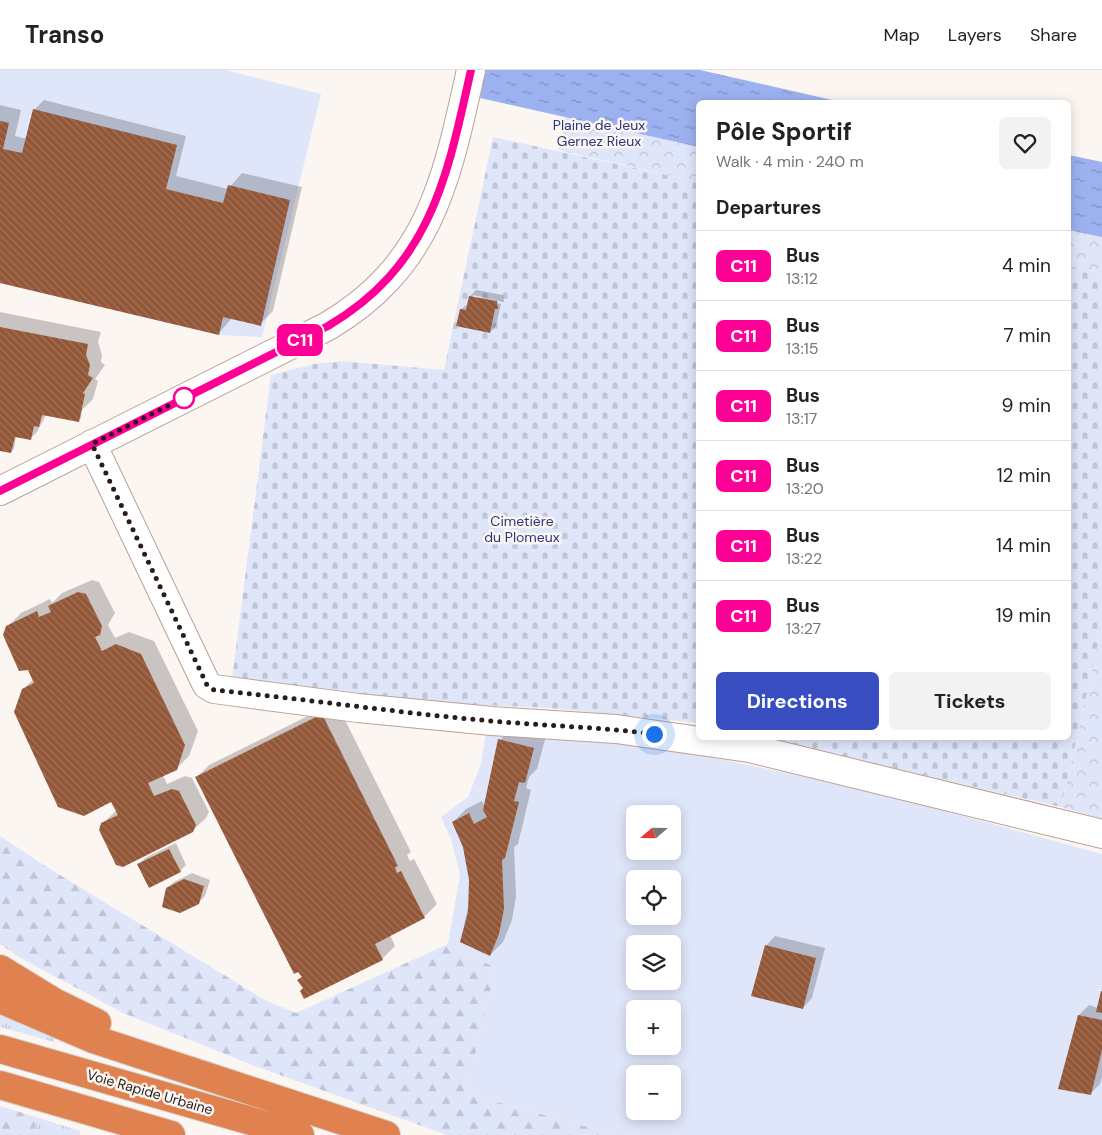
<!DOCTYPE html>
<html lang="en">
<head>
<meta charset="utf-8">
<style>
	body { margin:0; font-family:"DM Sans",sans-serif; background:#f2f2f2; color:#222; height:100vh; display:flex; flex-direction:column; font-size:19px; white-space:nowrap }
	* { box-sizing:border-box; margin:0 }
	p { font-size:16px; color:#767676 }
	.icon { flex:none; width:28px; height:28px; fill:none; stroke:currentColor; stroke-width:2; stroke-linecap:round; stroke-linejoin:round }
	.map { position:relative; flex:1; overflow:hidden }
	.drawer { position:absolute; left:696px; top:30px; width:375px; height:640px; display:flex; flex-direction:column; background:#fff; border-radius:8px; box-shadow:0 2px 12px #0003 }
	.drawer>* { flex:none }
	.badge { padding:0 10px; border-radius:8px; font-size:18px; line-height:32px }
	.needle { width:32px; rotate:250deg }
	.controls { position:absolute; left:626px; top:735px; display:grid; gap:10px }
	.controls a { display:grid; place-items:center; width:55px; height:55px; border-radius:8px; background:#fff; box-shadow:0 2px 12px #0003; font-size:25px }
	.you { position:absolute; width:25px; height:25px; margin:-12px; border:4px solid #fff; border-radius:50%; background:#1a73e8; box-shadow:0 0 0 8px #1a73e833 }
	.map>.badge { position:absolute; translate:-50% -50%; box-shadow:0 0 0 2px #fff }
	h2 { padding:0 20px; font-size:19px; line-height:45px }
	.round { display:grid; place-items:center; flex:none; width:52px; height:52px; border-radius:8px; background:#f2f2f2 }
	.summary { display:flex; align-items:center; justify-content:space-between; height:85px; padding:0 20px }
	h1 { font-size:24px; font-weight:700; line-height:38px }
	.cta { display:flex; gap:10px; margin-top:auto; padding:10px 20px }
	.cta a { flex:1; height:58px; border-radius:8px; background:#384ec0; color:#fff; font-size:20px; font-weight:700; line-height:58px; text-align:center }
	.cta a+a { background:#f2f2f2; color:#222 }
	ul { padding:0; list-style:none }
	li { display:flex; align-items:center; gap:15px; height:70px; padding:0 20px; border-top:1px solid #e0e0e0 }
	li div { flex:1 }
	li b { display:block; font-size:19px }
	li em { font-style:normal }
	li .badge { min-width:55px; font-weight:700; text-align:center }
	header { display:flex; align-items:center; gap:30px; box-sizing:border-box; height:70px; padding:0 25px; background:#fff; border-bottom:1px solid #e0e0e0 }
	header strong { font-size:24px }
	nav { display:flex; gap:28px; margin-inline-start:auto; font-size:18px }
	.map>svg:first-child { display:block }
	.grass { fill:url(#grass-tufts) }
	.forest { fill:url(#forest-firs) }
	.cemetery { fill:url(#cemetery-stones) }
	.park { fill:url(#park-crowns) }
	.garden { fill:#dfe6f9; fill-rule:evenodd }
	.water { fill:url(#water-ripples) }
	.shadow { fill:#0003 }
	.building { fill:url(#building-back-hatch) }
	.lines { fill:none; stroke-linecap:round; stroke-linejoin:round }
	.minor-casing { stroke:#bfa091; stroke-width:30 }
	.highway-casing { stroke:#d4d2d1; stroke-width:30 }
	.minor { stroke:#fff; stroke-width:28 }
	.highway { stroke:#e0824f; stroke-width:28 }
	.line-casing { stroke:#fff; stroke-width:11 }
	.line { stroke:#ff0096; stroke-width:8 }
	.walk { stroke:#281d17; stroke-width:5; stroke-dasharray:0 9 }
	.stop-dot { fill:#fff; stroke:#ff0096; stroke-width:2.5 }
	.labels { text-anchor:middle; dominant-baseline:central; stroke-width:5; stroke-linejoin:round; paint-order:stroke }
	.park-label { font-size:14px; fill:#27377f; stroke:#fcf6f3 }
	.street-label { font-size:14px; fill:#281d17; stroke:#fcf6f3 }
</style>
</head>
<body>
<header>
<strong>Transo</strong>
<nav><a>Map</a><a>Layers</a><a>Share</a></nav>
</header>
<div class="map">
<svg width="1102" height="1065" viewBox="0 0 1102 1065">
	<defs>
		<pattern id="grass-tufts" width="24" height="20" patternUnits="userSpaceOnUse" patternTransform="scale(1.25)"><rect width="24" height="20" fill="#dfe6f9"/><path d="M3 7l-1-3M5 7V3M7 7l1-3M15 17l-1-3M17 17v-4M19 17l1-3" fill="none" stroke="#bfc5d5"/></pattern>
		<pattern id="forest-firs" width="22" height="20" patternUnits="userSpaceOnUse" patternTransform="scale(1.25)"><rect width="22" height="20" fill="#dfe6f9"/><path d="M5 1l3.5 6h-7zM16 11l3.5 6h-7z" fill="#bfc5d5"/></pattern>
		<pattern id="cemetery-stones" width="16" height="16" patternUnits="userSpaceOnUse" patternTransform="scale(1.25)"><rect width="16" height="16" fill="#dfe6f9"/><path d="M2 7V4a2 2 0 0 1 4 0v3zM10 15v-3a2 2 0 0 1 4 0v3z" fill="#bfc5d5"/></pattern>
		<pattern id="park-crowns" width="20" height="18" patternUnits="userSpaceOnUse" patternTransform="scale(1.25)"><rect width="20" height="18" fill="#dfe6f9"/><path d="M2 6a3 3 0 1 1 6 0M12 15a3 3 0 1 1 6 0" fill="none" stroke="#bfc5d5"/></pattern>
		<pattern id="water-ripples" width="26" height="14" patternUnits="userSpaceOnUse" patternTransform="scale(1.25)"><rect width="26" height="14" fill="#9cb1ef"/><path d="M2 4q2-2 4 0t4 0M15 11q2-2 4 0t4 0" fill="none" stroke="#7f8fc1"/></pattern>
		<pattern id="building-back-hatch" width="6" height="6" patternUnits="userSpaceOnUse" patternTransform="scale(1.25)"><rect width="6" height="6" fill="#935636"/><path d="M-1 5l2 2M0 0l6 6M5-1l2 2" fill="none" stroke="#a0745d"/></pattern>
	</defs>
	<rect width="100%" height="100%" fill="#fcf6f3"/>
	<path class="grass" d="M 0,936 L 54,963 L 54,972 L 0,957 Z
		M 36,1047 L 80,1061 L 80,1065 L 34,1065 Z"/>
	<path class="forest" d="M 0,766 L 50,799 L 265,930 L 296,943 L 448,874 L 496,898 L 466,1023 L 617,1065 L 447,1065 L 255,996 L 123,943 L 17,886 L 0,874 Z
		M 0,1036 L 36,1047 L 34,1065 L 0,1065 Z"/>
	<path class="cemetery" d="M 493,67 L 699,112 L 699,653 L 549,638 L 389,631 L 232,609 L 271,305 L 314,294 L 342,291 L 444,300 Z
		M 1069,196 L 1102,203 L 1102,558 L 1061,737 L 764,668 L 1069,668 Z"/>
	<path class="park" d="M 568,29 L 699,59 L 699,112 L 558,80 Z
		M 1069,145 L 1102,153 L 1102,203 L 1069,196 Z
		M 1102,558 L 1102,749 L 1061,737 Z"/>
	<path class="garden" d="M 0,0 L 225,0 L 321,24 L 262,267 L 219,265 L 0,213 Z
		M 487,656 L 686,682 L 869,720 L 1102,784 L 1102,1065 L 617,1065 L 466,1023 L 496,898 L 448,874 L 460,805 L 451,769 L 441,747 L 468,727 L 481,694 ZM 635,744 L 672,744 L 672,781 L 635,781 ZM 635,809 L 672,809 L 672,846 L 635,846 ZM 635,874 L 672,874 L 672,911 L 635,911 ZM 635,939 L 672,939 L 672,976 L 635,976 ZM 635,1004 L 672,1004 L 672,1041 L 635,1041 Z"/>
	<path class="water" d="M 486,0 L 700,0 L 841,32 L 699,32 L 699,77 L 480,28 Z
		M 1069,85 L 1102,92 L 1102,167 L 1069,160 Z"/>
	<path class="shadow" d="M 44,30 L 186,66 L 176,106 L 228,119 L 242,103 L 302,117 L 273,241 L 260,254 L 232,248 L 218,264 L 0,211 L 0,35 L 21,40 L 15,66 L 27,69 L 34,40 Z
		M 476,220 L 503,225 L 504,232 L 503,232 L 473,225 L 473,228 L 501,234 L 496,256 L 490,262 L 461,239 L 469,233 L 470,226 Z
		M 0,242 L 101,262 L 98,272 L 102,285 L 101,292 L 105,295 L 95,309 L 98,311 L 93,329 L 82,340 L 81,348 L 79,351 L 46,345 L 37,362 L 30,369 L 16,366 L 14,379 L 11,382 L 0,379 Z
		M 92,510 L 99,512 L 115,543 L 108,555 L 115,568 L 129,562 L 154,571 L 198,661 L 189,686 L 176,699 L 163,705 L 167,714 L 185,706 L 192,708 L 209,742 L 206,748 L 192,761 L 102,754 L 117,740 L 112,730 L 23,619 L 34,609 L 7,557 L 21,543 L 50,529 L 52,533 L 62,523 Z
		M 336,632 L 411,782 L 407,785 L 410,791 L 414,789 L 437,834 L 424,847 L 390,865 L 395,876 L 382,889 L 305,917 L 299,910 L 302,906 L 196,708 L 209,695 Z
		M 513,657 L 546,666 L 537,699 L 529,707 L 526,718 L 531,720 L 518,774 L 514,777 L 516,826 L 512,850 L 503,872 L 490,885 L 461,871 L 470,827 L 469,796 L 464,777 L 453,752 L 466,739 L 482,731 L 485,737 L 500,670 Z
		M 176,773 L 186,795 L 180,801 L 139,795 L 145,788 Z
		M 192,803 L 210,810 L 205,826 L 198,833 L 167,818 L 174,812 Z
		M 775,866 L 825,878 L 812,928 L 803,938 L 766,876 Z
		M 1102,924 L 1102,1007 L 1100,1014 L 1090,1024 L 1079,945 L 1089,935 L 1098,938 Z"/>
	<path class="building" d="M 33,39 L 177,75 L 166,119 L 223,133 L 228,115 L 290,130 L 261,256 L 223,247 L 219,265 L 0,213 L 0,51 L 9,53 L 3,79 L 22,83 Z
		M 469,226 L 497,231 L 498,239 L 495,239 L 490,263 L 456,256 L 460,239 L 466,240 Z
		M 0,257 L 88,274 L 86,285 L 90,295 L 88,305 L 93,308 L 83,323 L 85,324 L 79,352 L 42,345 L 39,357 L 34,356 L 31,370 L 15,367 L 11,383 L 0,381 Z
		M 78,522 L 86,524 L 102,556 L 100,565 L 95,567 L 102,581 L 116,574 L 141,584 L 185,675 L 177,700 L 148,713 L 154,726 L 172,719 L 179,721 L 196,755 L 193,762 L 123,797 L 116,795 L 99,760 L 101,753 L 118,745 L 111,732 L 84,746 L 58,737 L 14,642 L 22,619 L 34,613 L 28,600 L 19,601 L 3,565 L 6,556 L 37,541 L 39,547 L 51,542 L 48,536 Z
		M 322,644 L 398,796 L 395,797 L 397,803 L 401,801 L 425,848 L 375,874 L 383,890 L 304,929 L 300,921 L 303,918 L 297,910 L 302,907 L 298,902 L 294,904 L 195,707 Z
		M 498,669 L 534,678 L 525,713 L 519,712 L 514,731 L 519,732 L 505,788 L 502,790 L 504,839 L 499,864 L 490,886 L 460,872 L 468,842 L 469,810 L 463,777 L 452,752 L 469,743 L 474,754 L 487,747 L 483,740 Z
		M 169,779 L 181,802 L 149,818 L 137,794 Z
		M 184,809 L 204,816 L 199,834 L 180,843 L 162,837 L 166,818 Z
		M 765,875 L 816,888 L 803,939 L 751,926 Z
		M 1101,921 L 1102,921 L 1102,943 L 1096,942 Z
		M 1078,945 L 1102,950 L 1102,980 L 1091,1025 L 1058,1019 Z"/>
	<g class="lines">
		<g class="minor-casing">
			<path id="minor" d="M 92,374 L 202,605 L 207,615 L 214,619 L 358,638 L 492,651 L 616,659 L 749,678 L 1102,764
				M 0,421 L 328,256 C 431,195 447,108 471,0"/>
		</g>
		<g class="highway-casing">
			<path id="highway" d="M 0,899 L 54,932 L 97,953
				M 0,929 L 93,969 L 386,1065
				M 0,979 L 300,1065
				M 0,1015 L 171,1065"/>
		</g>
		<use href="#minor" class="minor"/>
		<use href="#highway" class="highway"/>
	</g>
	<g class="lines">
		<g class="line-casing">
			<path id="line" d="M 0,421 L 328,256 C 431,195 447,108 471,0"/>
		</g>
		<use href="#line" class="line"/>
		<path class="walk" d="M 184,328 L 92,374 L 207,615 L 214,620 C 306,629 399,643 492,651 C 546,656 600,657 654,664"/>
	</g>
	<circle class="stop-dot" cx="184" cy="328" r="10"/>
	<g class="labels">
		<g class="park-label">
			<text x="599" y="55">Plaine de Jeux<tspan x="599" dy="16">Gernez Rieux</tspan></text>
			<text x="522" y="451">Cimetière<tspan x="522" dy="16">du Plomeux</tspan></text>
		</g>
		<g class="street-label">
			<text transform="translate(150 1022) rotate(16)">Voie Rapide Urbaine</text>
		</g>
	</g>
</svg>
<div class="controls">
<a><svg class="needle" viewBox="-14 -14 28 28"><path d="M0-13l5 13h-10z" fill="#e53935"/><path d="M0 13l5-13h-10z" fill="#767676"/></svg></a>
<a><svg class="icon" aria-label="locate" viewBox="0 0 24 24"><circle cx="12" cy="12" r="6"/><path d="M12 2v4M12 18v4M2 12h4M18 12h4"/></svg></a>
<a><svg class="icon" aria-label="layers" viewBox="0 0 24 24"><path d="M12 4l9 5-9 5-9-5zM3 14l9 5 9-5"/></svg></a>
<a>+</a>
<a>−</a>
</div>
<div class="you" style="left:654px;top:664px"></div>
<b class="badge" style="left:300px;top:270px;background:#ff0096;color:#fff">C11</b>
<section class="drawer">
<div class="summary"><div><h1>Pôle Sportif</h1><p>Walk · 4 min · 240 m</p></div><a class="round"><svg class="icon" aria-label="heart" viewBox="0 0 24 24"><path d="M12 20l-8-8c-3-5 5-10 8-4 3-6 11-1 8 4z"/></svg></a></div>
<h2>Departures</h2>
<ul>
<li><span class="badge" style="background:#ff0096;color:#fff">C11</span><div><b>Bus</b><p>13:12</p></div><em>4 min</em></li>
<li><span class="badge" style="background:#ff0096;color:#fff">C11</span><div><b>Bus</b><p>13:15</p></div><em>7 min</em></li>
<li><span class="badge" style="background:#ff0096;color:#fff">C11</span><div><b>Bus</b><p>13:17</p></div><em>9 min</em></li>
<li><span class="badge" style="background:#ff0096;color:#fff">C11</span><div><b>Bus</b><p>13:20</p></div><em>12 min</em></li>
<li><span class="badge" style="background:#ff0096;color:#fff">C11</span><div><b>Bus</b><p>13:22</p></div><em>14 min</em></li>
<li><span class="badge" style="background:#ff0096;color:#fff">C11</span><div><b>Bus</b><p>13:27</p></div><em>19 min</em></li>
</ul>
<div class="cta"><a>Directions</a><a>Tickets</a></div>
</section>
</div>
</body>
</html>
